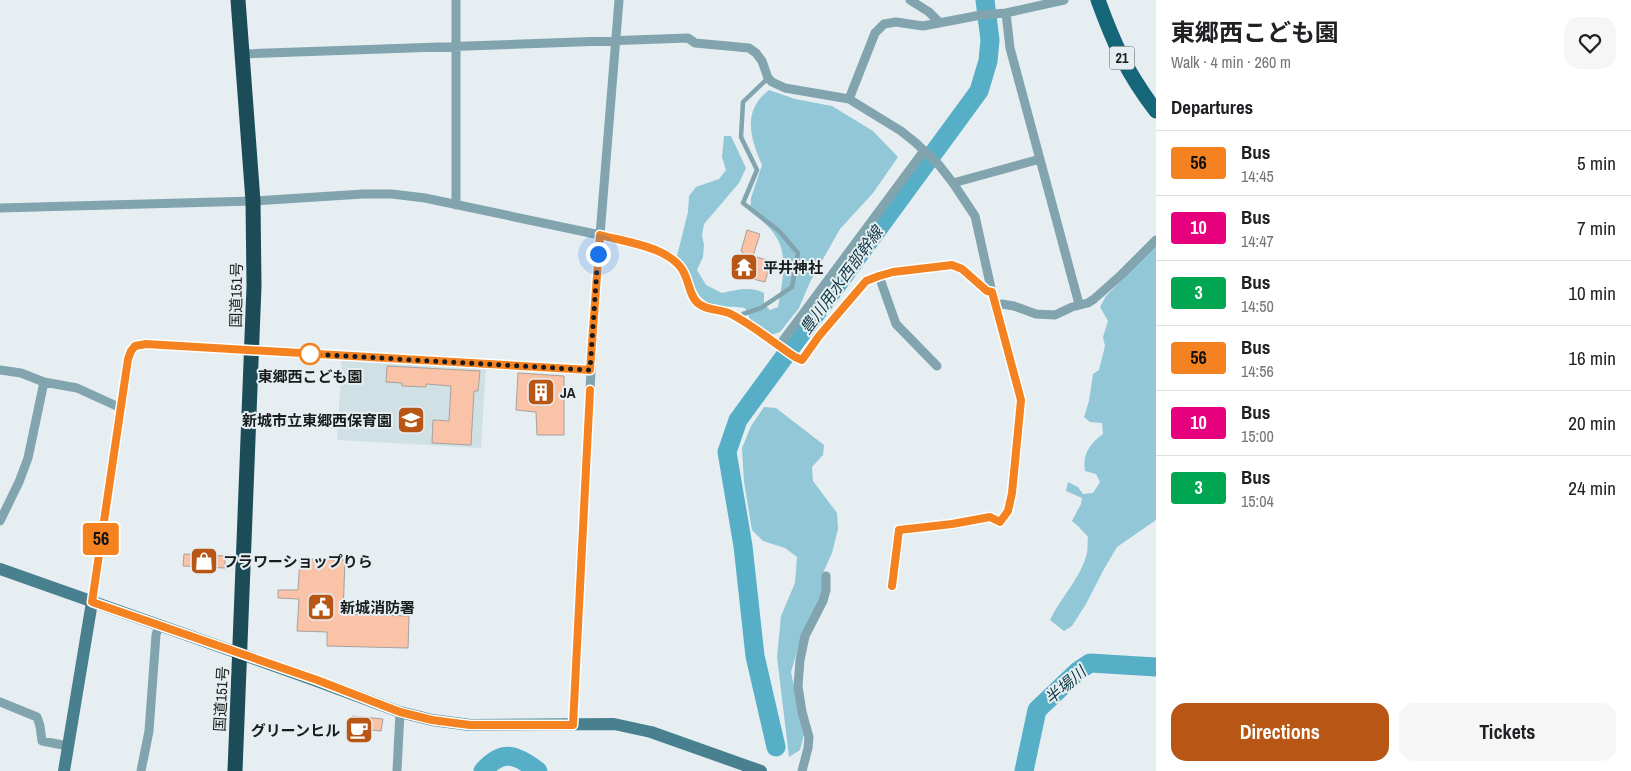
<!DOCTYPE html>
<html lang="en">
<head>
<meta charset="utf-8">
<style>
	body { margin:0; font-family:"Archivo Narrow","Noto Sans JP",sans-serif; background:#f6f6f6; color:#202124; height:100vh; display:flex; flex-direction:column; font-size:19px; white-space:nowrap }
	* { box-sizing:border-box; margin:0 }
	p { font-size:16px; color:#757577 }
	.icon { flex:none; width:28px; height:28px; fill:none; stroke:currentColor; stroke-width:2; stroke-linecap:round; stroke-linejoin:round }
	.map { position:relative; flex:1; overflow:hidden }
	.details { display:flex; flex-direction:column; background:#fff; width:475px }
	.details>* { flex:none }
	.badge { padding:0 10px; border-radius:4px; font-size:18px; line-height:32px }
	.you { position:absolute; width:25px; height:25px; margin:-12px; border:4px solid #fff; border-radius:50%; background:#1a73e8; box-shadow:0 0 0 8px #1a73e833 }
	.map>.badge { position:absolute; translate:-50% -50%; box-shadow:0 0 0 2px #fff }
	h2 { padding:0 15px; font-size:19px; line-height:45px }
	.round { display:grid; place-items:center; flex:none; width:52px; height:52px; border-radius:15px; background:#f6f6f6 }
	.overview { display:flex; align-items:center; justify-content:space-between; height:85px; padding:0 15px }
	h1 { font-size:24px; font-weight:700; line-height:38px }
	.action { display:flex; gap:10px; margin-top:auto; padding:10px 15px }
	.action a { flex:1; height:58px; border-radius:15px; background:#b85715; color:#fff; font-size:20px; font-weight:700; line-height:58px; text-align:center }
	.action a+a { background:#f6f6f6; color:#202124 }
	ul { padding:0; list-style:none }
	li { display:flex; align-items:center; gap:15px; height:65px; padding:0 15px; border-top:1px solid #e0e0e0 }
	li div { flex:1 }
	li b { display:block; font-size:19px }
	li em { font-style:normal }
	li .badge { min-width:55px; font-weight:700; text-align:center }
	main { display:flex; flex:1; min-height:0 }
	.map>svg:first-child { display:block }
	.built { fill:#d0e1e6 }
	.green { fill:#92c7d7 }
	.lines { fill:none; stroke-linecap:round; stroke-linejoin:round }
	.river { stroke:#56afc7; stroke-width:19 }
	.building { fill:#fac3a7; stroke:#a7a19d }
	.lane { stroke:#81a4ae; stroke-width:4.5 }
	.street { stroke:#81a4ae; stroke-width:9 }
	.secondary { stroke:#49808f; stroke-width:12 }
	.primary { stroke:#166679; stroke-width:15 }
	.highway { stroke:#1d4c59; stroke-width:15 }
	.line-casing { stroke:#fff; stroke-width:11 }
	.line { stroke:#f58220; stroke-width:8 }
	.walk { stroke:#191c1d; stroke-width:5; stroke-dasharray:0 9 }
	.stop-dot { fill:#fff; stroke:#f58220; stroke-width:2.5 }
	.labels { text-anchor:middle; dominant-baseline:central; stroke-width:4; stroke-linejoin:round; paint-order:stroke }
	.shield { fill:#e6eef1; stroke:#565b5d; stroke-width:1 }
	.shield-label { font-size:14px; font-weight:bold; fill:#191c1d }
	.poi-label { font-size:15px; font-weight:bold; fill:#191c1d; stroke:#e6eef1; text-anchor:start }
	.street-label { font-size:15px; fill:#191c1d; stroke:#e6eef1 }
	.stop-label { font-size:15px; font-weight:bold; fill:#191c1d; stroke:#e6eef1 }
	.water-label { font-size:16px; font-style:italic; fill:#0f3944; stroke:#e6eef1 }
</style>
</head>
<body>
<main>
<div class="map">
<svg width="1156" height="771" viewBox="0 0 1156 771">
	<rect width="100%" height="100%" fill="#e6eef1"/>
	<path class="built" d="M 342,359 L 486,367 L 481,448 L 337,440 Z"/>
	<path class="green" d="M 769,90 L 795,99 L 832,106 L 873,131 L 898,157 L 873,193 L 840,229 L 810,282 L 799,308 L 780,332 L 771,335 L 751,321 L 745,308 C 735,306 723,308 714,305 C 692,297 695,281 685,265 C 683,262 680,259 677,256 L 688,212 L 689,196 L 696,187 L 719,179 L 726,170 L 722,157 L 724,136 L 731,136 L 746,168 L 739,183 L 704,224 L 702,235 L 704,245 L 703,257 L 697,270 L 706,285 L 722,293 C 737,290 750,286 764,293 L 764,304 L 770,310 L 778,307 C 786,262 791,240 750,211 L 751,198 L 762,165 C 750,137 742,111 769,90 Z
		M 1156,245 L 1156,520 L 1117,547 L 1104,569 L 1086,604 L 1072,626 L 1064,631 L 1050,620 C 1061,597 1081,578 1087,553 C 1088,548 1087,542 1088,537 L 1079,527 L 1072,521 L 1081,504 L 1082,498 L 1066,491 L 1068,482 L 1078,487 L 1083,494 L 1093,493 L 1100,482 L 1096,474 L 1085,471 C 1082,455 1090,443 1103,434 L 1102,423 L 1090,422 L 1084,417 L 1089,401 L 1093,374 L 1099,370 L 1105,346 L 1103,337 L 1108,321 L 1100,307 L 1106,296 Z
		M 764,407 L 776,408 L 824,445 L 823,455 L 812,467 L 813,481 L 837,513 L 838,529 L 832,553 L 822,575 L 824,588 L 818,607 L 801,638 L 791,672 L 804,735 L 800,750 L 789,757 L 777,657 L 781,616 L 795,583 L 797,557 L 785,548 L 763,541 L 752,530 L 744,482 L 742,448 L 751,426 Z"/>
	<g class="lines">
		<path class="river" d="M 776,747 L 755,656 L 743,546 L 727,452 L 738,420 L 979,91 L 988,61 L 990,40 L 985,0
			M 483,771 C 503,748 517,755 538,771
			M 1024,771 L 1037,710 L 1078,671 L 1090,663 L 1156,667"/>
	</g>
	<path class="building" d="M 747,230 L 760,234 L 753,256 L 771,261 L 765,282 L 753,279 L 754,277 L 737,272 L 743,252 L 741,251 Z
		M 387,366 L 480,371 L 478,391 L 474,391 L 471,445 L 432,443 L 433,420 L 449,421 L 451,386 L 426,384 L 426,387 L 402,386 L 402,383 L 386,382 Z
		M 518,373 L 564,376 L 564,435 L 537,435 L 536,412 L 516,410 Z
		M 184,554 L 225,556 L 225,568 L 183,566 Z
		M 300,559 L 345,560 L 343,614 L 409,616 L 408,648 L 327,646 L 327,632 L 297,631 L 299,599 L 278,598 L 278,590 L 298,590 Z
		M 352,716 L 383,719 L 381,731 L 350,728 Z"/>
	<g class="lines">
		<path class="lane" d="M 740,317 L 743,314 L 761,308 L 792,287 L 798,253 L 779,231 L 743,203 L 757,170 L 741,137 L 743,102 L 768,78
			M 892,586 L 899,530 L 946,524"/>
		<path class="street" d="M 910,0 L 929,12 L 939,22
			M 1006,13 L 1010,48 L 1079,304
			M 243,54 L 688,38 L 695,43 L 749,48 L 756,53 L 762,61 L 768,78 L 772,82 L 785,88 L 849,99 L 901,131 L 916,143 L 939,165 L 953,183 L 975,216 L 995,306 L 1002,304 L 1014,306 L 1036,314 L 1055,315 L 1072,307 L 1088,303 L 1094,299 L 1121,275 L 1156,240
			M 849,99 L 875,33 L 884,24 L 896,22 L 923,26 L 981,15 L 1006,13 L 1064,0
			M 953,183 L 1040,159
			M 456,205 L 456,0
			M 0,208 L 253,201 L 363,194 L 392,194 L 425,198 L 600,235 L 651,249 L 668,255 L 677,262 L 684,273 L 694,299 L 699,304 L 729,313 L 739,318 L 795,357 L 801,360 L 819,336 L 866,281 L 893,272 L 952,265 L 962,269 L 987,291 L 992,292
			M 879,276 L 896,324 L 937,366
			M 779,346 L 923,152
			M 0,370 L 21,373 L 44,382 L 77,388 L 121,408 C 124,390 124,360 135,346 L 146,344 L 591,371
			M 0,521 L 19,482 L 28,458 L 44,382
			M 946,524 L 952,525 L 990,517 L 1000,522 L 1008,511 L 1012,493 L 1021,400 L 995,306
			M 92,602 L 121,408
			M 0,702 L 37,717 L 40,726 L 42,741 L 68,746
			M 573,725 L 591,371 L 600,235 L 619,0
			M 141,771 L 149,731 L 156,635 L 159,625
			M 397,771 L 400,712
			M 802,771 L 808,748 L 809,737 L 802,712 L 798,686 L 800,660 L 805,636 L 823,601 L 826,590 L 826,576"/>
		<path class="secondary" d="M 0,569 L 317,681 L 400,712 L 432,720 L 470,725 L 614,724 L 651,732 L 761,771
			M 64,771 L 92,602"/>
		<path class="primary" d="M 1098,0 C 1114,44 1127,73 1156,111"/>
		<path class="highway" d="M 235,771 L 254,286 L 253,201 L 238,0"/>
	</g>
	<g class="lines">
		<g class="line-casing">
			<path id="line" d="M 590,390 L 573,725 L 470,725 L 432,720 L 400,712 L 317,680 L 92,602 L 128,359 L 131,351 L 135,346 L 146,344 L 590,370 L 600,235 C 625,242 672,247 684,273 C 689,282 690,298 699,304 C 708,311 721,309 731,314 C 754,326 774,343 795,357 L 802,360 L 819,336 L 866,281 L 879,276 L 893,272 L 952,265 L 962,269 L 987,291 L 992,292 L 1021,400 L 1012,493 L 1008,511 L 1000,522 L 990,517 L 952,524 L 899,530 L 892,586"/>
		</g>
		<use href="#line" class="line"/>
		<path class="walk" d="M 310,354 L 590,370 L 598,254"/>
	</g>
	<defs>
		<g id="temple-square" transform="scale(1.4375)"><rect x="-9" y="-9" width="18" height="18" rx="4" fill="#b85715" stroke="#e6eef1"/><path d="M0-6L5-2H3V0L6.5 2.5H4V6H1.5V3h-3V6H-4V2.5H-6.5L-3 0V-2H-5Z" fill="#fff"/></g>
		<g id="building-square" transform="scale(1.4375)"><rect x="-9" y="-9" width="18" height="18" rx="4" fill="#b85715" stroke="#e6eef1"/><path d="M-4-6H4V6H1V3H-1V6H-4ZM-2.5-4.3h1.7v1.8h-1.7ZM.8-4.3h1.7v1.8H.8ZM-2.5-1h1.7V.8h-1.7ZM.8-1h1.7V.8H.8Z" fill="#fff"/></g>
		<g id="school-square" transform="scale(1.4375)"><rect x="-9" y="-9" width="18" height="18" rx="4" fill="#b85715" stroke="#e6eef1"/><path d="M0-5L7-2L0 1L-7-2ZM-4 1L0 2.5L4 1V4Q0 6-4 4Z" fill="#fff"/></g>
		<g id="shop-square" transform="scale(1.4375)"><rect x="-9" y="-9" width="18" height="18" rx="4" fill="#b85715" stroke="#e6eef1"/><path d="M-5-2.5h2.3a2.7 3.5 0 0 1 5.4 0H5L5.5 6h-11ZM-1.5-2.5h3a1.5 2.3 0 0 0-3 0Z" fill="#fff"/></g>
		<g id="civic-square" transform="scale(1.4375)"><rect x="-9" y="-9" width="18" height="18" rx="4" fill="#b85715" stroke="#e6eef1"/><path d="M-.6-6.5H3V-4.5H.6V-3L4-1V1h2V6H-6V1h2V-1L-.6-3ZM-1.2 2.5V6h2.4V2.5Z" fill="#fff"/></g>
		<g id="cafe-square" transform="scale(1.4375)"><rect x="-9" y="-9" width="18" height="18" rx="4" fill="#b85715" stroke="#e6eef1"/><path d="M-5.5-4.5H6V0H3Q3 3.5 0 3.5H-2.5Q-5.5 3.5-5.5 0ZM3-3.2v2h1.7v-2ZM-6 4.5H4V6H-6Z" fill="#fff"/></g>
	</defs>
	<g fill-rule="evenodd">
		<use href="#temple-square" x="744" y="267"/>
		<use href="#building-square" x="541" y="392"/>
		<use href="#school-square" x="411" y="420"/>
		<use href="#shop-square" x="204" y="561"/>
		<use href="#civic-square" x="321" y="607"/>
		<use href="#cafe-square" x="359" y="730"/>
	</g>
	<circle class="stop-dot" cx="310" cy="354" r="10"/>
	<g class="labels">
		<rect class="shield" x="1109.5" y="46.5" width="25" height="23" rx="4"/>
		<g class="shield-label">
			<text x="1122" y="58">21</text>
		</g>
		<g class="poi-label">
			<text x="763" y="267">平井神社</text>
			<text x="560" y="392">JA</text>
			<text x="392" y="420" text-anchor="end">新城市立東郷西保育園</text>
			<text x="223" y="561">フラワーショップりら</text>
			<text x="340" y="607">新城消防署</text>
			<text x="340" y="730" text-anchor="end">グリーンヒル</text>
		</g>
		<g class="street-label">
			<text transform="translate(236 295) rotate(-89)">国道151号</text>
			<text transform="translate(221 699) rotate(-87)">国道151号</text>
		</g>
		<g class="stop-label">
			<text x="310" y="376">東郷西こども園</text>
		</g>
		<g class="water-label">
			<text transform="translate(841 280) rotate(-54)">豊川用水西部幹線</text>
			<text transform="translate(1065 685) rotate(-41)">半場川</text>
		</g>
	</g>
</svg>
<div class="you" style="left:598px;top:254px"></div>
<b class="badge" style="left:101px;top:539px;background:#f58220;color:#111">56</b>
</div>
<section class="details">
<div class="overview"><div><h1>東郷西こども園</h1><p>Walk · 4 min · 260 m</p></div><a class="round"><svg class="icon" aria-label="heart" viewBox="0 0 24 24"><path d="M12 20l-8-8c-3-5 5-10 8-4 3-6 11-1 8 4z"/></svg></a></div>
<h2>Departures</h2>
<ul>
<li><span class="badge" style="background:#f58220;color:#111">56</span><div><b>Bus</b><p>14:45</p></div><em>5 min</em></li>
<li><span class="badge" style="background:#e6007e;color:#fff">10</span><div><b>Bus</b><p>14:47</p></div><em>7 min</em></li>
<li><span class="badge" style="background:#00a651;color:#fff">3</span><div><b>Bus</b><p>14:50</p></div><em>10 min</em></li>
<li><span class="badge" style="background:#f58220;color:#111">56</span><div><b>Bus</b><p>14:56</p></div><em>16 min</em></li>
<li><span class="badge" style="background:#e6007e;color:#fff">10</span><div><b>Bus</b><p>15:00</p></div><em>20 min</em></li>
<li><span class="badge" style="background:#00a651;color:#fff">3</span><div><b>Bus</b><p>15:04</p></div><em>24 min</em></li>
</ul>
<div class="action"><a>Directions</a><a>Tickets</a></div>
</section>
</main>
</body>
</html>
